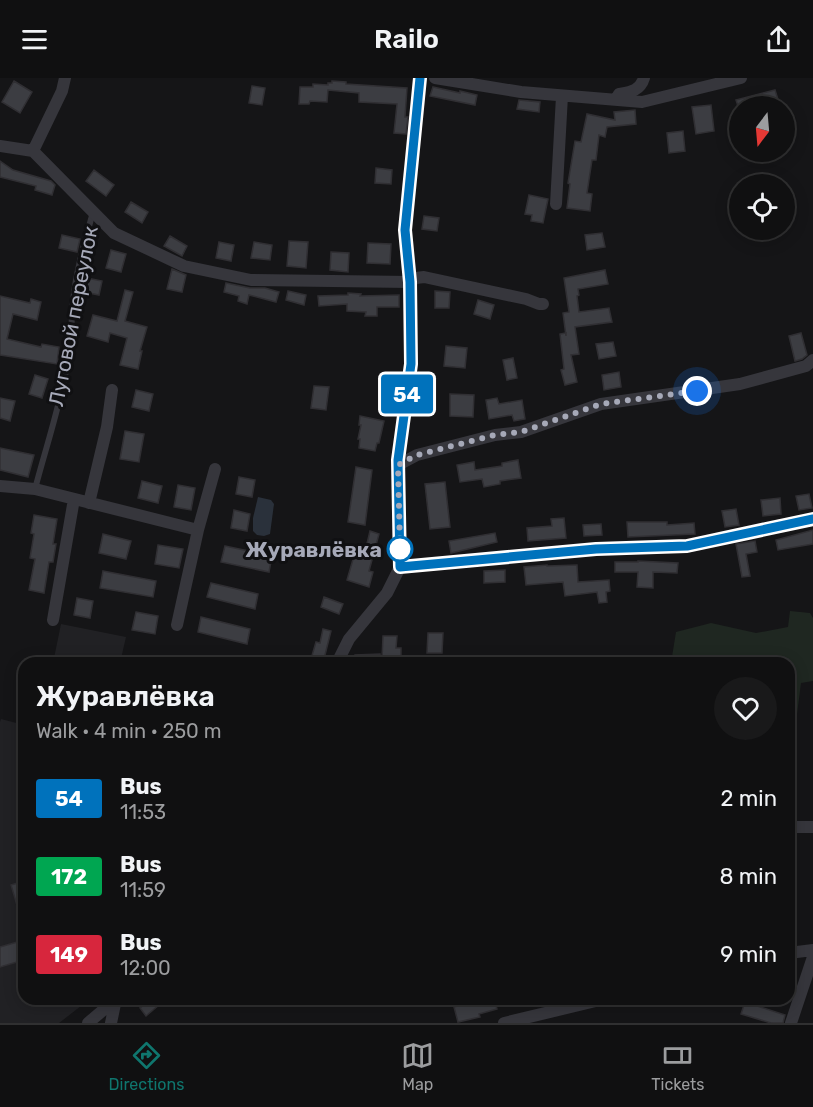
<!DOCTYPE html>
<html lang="en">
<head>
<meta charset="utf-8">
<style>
	body { margin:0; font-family:Rubik,sans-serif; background:#19191a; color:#f1f3f6; height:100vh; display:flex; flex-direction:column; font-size:22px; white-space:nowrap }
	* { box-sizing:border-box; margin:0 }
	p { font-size:20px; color:#9c9d9f }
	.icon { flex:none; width:33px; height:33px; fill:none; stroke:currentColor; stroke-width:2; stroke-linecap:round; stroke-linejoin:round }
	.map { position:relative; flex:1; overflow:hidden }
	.panel { position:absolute; left:18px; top:579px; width:777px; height:348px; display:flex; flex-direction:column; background:#101011; border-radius:18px; box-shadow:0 3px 15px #0003,0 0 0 2px #303031 }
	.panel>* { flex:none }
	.badge { padding:0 12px; border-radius:4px; font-size:21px; line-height:39px }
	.needle { width:39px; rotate:196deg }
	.tools { position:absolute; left:729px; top:18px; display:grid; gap:12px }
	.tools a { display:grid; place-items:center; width:66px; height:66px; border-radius:50%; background:#101011; box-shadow:0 3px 15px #0003,0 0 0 2px #303031; font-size:30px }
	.you { position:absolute; width:30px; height:30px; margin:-15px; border:4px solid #fff; border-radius:50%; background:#1a73e8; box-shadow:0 0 0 9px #1a73e833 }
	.map>.badge { position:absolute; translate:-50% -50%; box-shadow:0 0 0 3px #fff }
	.round { display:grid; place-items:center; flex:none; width:63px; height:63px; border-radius:32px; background:#19191a }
	.headline { display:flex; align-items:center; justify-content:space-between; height:102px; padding:0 18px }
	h1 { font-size:28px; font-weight:600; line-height:45px }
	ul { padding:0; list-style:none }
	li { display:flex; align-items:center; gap:18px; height:78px; padding:0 18px }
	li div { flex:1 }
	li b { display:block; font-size:22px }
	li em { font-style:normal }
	li .badge { min-width:66px; font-weight:700; text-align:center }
	header { display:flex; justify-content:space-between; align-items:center; height:78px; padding:0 18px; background:#101011; font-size:27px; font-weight:600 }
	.tab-bar { display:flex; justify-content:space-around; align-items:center; height:84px; border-top:2px solid #303031; background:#101011; font-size:16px; color:#9c9d9f }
	.tab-bar a { display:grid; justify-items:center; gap:3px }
	.tab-bar .selected { color:#0f766e }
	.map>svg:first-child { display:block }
	.built { fill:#212124 }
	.green { fill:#1f2721 }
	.water { fill:#2a313b }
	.building { fill:#3c3d42; stroke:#302f33; stroke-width:1.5 }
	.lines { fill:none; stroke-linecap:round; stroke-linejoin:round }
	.lane { stroke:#36363c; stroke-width:6 }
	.street { stroke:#36363c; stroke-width:12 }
	.line-casing { stroke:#fff; stroke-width:14 }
	.line { stroke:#0072bc; stroke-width:9 }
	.walk { stroke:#a6a9b8; stroke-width:6; stroke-dasharray:0 10.8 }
	.stop-dot { fill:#fff; stroke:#0072bc; stroke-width:3 }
	.labels { text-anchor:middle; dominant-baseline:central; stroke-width:6; stroke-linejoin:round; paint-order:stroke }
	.street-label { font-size:21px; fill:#a6a9b8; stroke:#101012 }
	.stop-label { font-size:21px; font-weight:bold; fill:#a6a9b8; stroke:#101012; text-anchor:end }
</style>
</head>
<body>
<header><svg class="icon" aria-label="menu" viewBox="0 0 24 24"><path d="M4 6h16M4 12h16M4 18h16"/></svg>Railo<svg class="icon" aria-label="share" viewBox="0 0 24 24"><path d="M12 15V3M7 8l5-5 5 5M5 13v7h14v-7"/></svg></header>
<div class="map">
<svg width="813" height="945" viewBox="0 0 813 945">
	<rect width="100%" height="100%" fill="#151517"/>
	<path class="built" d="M 61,546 L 126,559 L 120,585 L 53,585 Z
		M 1,641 L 24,647 L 24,921 L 90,921 L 59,945 L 0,945 L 0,644 Z"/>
	<path class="green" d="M 790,533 L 810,535 L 813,540 L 813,603 L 801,605 L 796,644 L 789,643 L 789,585 L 671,585 L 676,554 L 711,545 L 756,555 L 788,549 Z"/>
	<path class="water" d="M 258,419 L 271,422 L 274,426 L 270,456 L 264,458 L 257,457 L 253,453 L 253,440 Z"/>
	<path class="building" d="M 14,3 L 32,14 L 20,35 L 2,24 Z
		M 332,3 L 346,4 L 346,6 L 407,10 L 405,39 L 408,39 L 406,56 L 394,55 L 397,26 L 359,24 L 359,15 L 328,12 L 327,24 L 310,23 L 309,26 L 299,26 L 300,9 L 313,9 L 313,6 L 328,7 L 328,5 L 332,5 Z
		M 252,8 L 265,10 L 262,27 L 249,25 Z
		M 433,9 L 460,15 L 460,13 L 477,17 L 475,27 L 430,18 Z
		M 775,12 L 780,28 L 738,28 L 736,22 Z
		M 519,22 L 540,24 L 539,34 L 517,31 Z
		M 711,27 L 714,53 L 696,56 L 692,29 Z
		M 635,32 L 636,46 L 607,49 L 605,59 L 599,57 L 596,82 L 592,82 L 587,115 L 592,116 L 590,133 L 567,130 L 570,106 L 568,105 L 575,63 L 581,64 L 587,36 L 615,42 L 614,34 Z
		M 683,53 L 685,73 L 669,75 L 667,55 Z
		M 0,83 L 13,92 L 51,103 L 55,107 L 52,117 L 35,112 L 36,108 L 0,99 Z
		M 376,90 L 392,92 L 391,106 L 375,105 Z
		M 94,92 L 114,107 L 106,118 L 86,103 Z
		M 529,117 L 548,121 L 543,145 L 531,143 L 532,137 L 525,136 Z
		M 131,124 L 148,134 L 142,145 L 125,134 Z
		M 424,138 L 439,140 L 437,153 L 422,151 Z
		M 602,155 L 605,169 L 587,172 L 585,157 Z
		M 62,157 L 80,161 L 77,174 L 59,170 Z
		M 170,158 L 187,168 L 182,178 L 164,168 Z
		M 289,163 L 308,164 L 306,190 L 287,188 Z
		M 219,164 L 234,167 L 231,183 L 216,180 Z
		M 254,164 L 272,167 L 270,182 L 251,180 Z
		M 368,165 L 391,166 L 390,186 L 367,185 Z
		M 111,172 L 126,176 L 121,194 L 106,190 Z
		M 331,174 L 349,175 L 348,194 L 330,192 Z
		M 172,191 L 186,197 L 182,214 L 167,211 Z
		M 605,192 L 608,206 L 578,211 L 579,217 L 577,218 L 579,234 L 609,230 L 612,244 L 575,249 L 579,276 L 571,277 L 577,304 L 565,307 L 561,292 L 564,291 L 560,256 L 566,255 L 566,258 L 563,235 L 569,234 L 564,200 Z
		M 87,200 L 102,203 L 99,217 L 84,214 Z
		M 226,205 L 250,210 L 265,210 L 279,214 L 276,224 L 249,217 L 247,226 L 238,223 L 239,218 L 224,214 Z
		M 125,212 L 133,214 L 125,243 L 147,249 L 140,273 L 142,273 L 138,291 L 120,287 L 127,260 L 110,255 L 108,264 L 87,258 L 93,237 L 117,243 Z
		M 288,213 L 306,217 L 304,227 L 286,222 Z
		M 435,213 L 450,214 L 449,230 L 435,230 Z
		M 348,215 L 361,216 L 360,218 L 399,217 L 399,229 L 377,229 L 377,238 L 365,238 L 366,234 L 347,233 L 347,226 L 319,228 L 318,218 L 348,217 Z
		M 0,218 L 30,225 L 31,221 L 41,224 L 37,242 L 13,236 L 7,261 L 41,269 L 42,266 L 59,269 L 57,286 L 0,277 Z
		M 478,222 L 494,227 L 490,241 L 474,236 Z
		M 801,255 L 807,277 L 802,281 L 795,283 L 789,258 Z
		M 613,264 L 616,278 L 599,281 L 596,266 Z
		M 446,268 L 467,270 L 465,290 L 444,288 Z
		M 513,280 L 517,300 L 507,302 L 503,282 Z
		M 619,294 L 621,309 L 604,312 L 602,297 Z
		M 35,297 L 48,301 L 42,320 L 29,316 Z
		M 314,308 L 329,309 L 326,332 L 311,330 Z
		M 136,312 L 153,316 L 149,333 L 132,329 Z
		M 450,316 L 474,317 L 473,339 L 450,338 Z
		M 0,320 L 15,323 L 10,343 L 0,340 Z
		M 497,320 L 499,326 L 522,322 L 525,341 L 514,343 L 512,337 L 489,341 L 486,322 Z
		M 360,338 L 384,343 L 379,365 L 377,365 L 375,373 L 359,370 L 360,361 L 358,361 L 361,347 L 359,347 Z
		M 125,353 L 144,356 L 139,384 L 120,381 Z
		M 0,370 L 34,377 L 28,399 L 0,392 Z
		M 518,382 L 521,400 L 500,403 L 500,406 L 484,409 L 482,401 L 460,404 L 457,387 L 474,384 L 475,392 L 502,388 L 502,385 Z
		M 356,389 L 372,392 L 365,447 L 348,444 Z
		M 239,399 L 255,402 L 252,419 L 236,416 Z
		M 142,403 L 162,408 L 158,425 L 138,420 Z
		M 445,404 L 450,449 L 430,451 L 425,406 Z
		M 178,407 L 195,410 L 191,432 L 174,429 Z
		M 809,416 L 812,430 L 799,432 L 796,418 Z
		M 780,420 L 781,436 L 763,438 L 761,422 Z
		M 736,431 L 739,447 L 725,449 L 722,433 Z
		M 234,432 L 250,436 L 247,453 L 231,450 Z
		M 34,437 L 57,441 L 53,466 L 56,466 L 53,484 L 49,484 L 44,515 L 29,512 L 35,481 L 30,480 L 34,456 L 31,455 Z
		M 564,440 L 566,460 L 528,463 L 527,450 L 552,448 L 551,441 Z
		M 627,444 L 667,444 L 667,447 L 694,445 L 695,456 L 628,459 Z
		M 601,446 L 602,457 L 584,458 L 583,447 Z
		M 813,452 L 813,466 L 778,472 L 776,462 Z
		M 370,453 L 379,456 L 369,493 L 373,494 L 369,509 L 347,502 L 356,471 L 365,474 Z
		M 495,455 L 497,464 L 451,475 L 449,463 Z
		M 103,456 L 131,463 L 126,481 L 99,475 Z
		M 755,463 L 757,474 L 746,476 L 750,498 L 742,499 L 736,466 Z
		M 158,467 L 183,471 L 179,490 L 155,486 Z
		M 225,468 L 272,478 L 269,494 L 221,484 Z
		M 638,483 L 678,485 L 677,495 L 653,494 L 653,510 L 637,509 L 638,494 L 615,494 L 615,484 L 638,484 Z
		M 547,487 L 547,488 L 577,487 L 578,504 L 609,502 L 610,513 L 606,514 L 607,524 L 599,525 L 597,514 L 565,518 L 563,504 L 526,507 L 524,489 Z
		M 505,492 L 505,504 L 484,505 L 484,493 Z
		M 103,493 L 156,503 L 153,519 L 100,510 Z
		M 211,505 L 258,516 L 255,531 L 207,519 Z
		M 324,519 L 343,526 L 339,536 L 321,529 Z
		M 77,520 L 93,523 L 90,540 L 74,537 Z
		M 136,534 L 158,538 L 155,556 L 132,552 Z
		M 201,539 L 250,551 L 247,566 L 198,554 Z
		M 323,551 L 331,553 L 323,585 L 311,581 L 316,564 L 320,565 Z
		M 428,555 L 443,555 L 442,575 L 427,575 Z
		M 383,558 L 397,558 L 396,570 L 401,570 L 401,581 L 382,581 Z
		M 380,576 L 381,585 L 355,585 L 355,577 Z
		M 24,803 L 24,843 L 22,844 L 11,807 Z
		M 24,862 L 24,882 L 0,889 L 0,869 Z
		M 152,921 L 166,921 L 146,938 L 140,930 Z
		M 494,921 L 497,931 L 479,936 L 480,939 L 458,944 L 454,929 L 476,923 L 476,925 Z
		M 745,924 L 785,937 L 783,945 L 771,945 L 741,936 Z"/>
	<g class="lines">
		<path class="lane" d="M 35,411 C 46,369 61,325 68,282 C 72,263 71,243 73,223 C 76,193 85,163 93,134"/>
		<path class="street" d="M 65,0 L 62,13 L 33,73 L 114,155 L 184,188 L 251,202 L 410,204 L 416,200 L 424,199 L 526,221 L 539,226 L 543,226
			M 435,0 L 521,14 L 642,24 L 741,0
			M 616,21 L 619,16 C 630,14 640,13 644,0
			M 0,68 L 33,73
			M 556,126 L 562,18
			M 398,387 L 417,377 L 495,357 L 521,354 L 601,326 L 740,306 L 806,288 L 813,282
			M 0,408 L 35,411 L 198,452
			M 89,425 L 107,349 L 112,312
			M 400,489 L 596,471 L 687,468 L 813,441
			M 53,542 L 74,421
			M 177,547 L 198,452 L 215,391
			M 337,585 L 349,561 L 387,515 L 400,489 L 398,382 L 411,287 L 410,204 L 405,152 L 420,0
			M 789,749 L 813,749
			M 789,875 L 813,872
			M 88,945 L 115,922
			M 111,945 L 116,921
			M 504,945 L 604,921
			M 791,945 L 813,879"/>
	</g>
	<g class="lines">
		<g class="line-casing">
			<path id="line" d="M 420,0 L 405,152 L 410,204 L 411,286 L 398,382 L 400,489 L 596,471 L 687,468 L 813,441"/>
		</g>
		<use href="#line" class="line"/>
		<path class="walk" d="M 400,471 L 398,387 L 417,377 L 495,357 L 521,354 L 601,326 L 697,313"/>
	</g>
	<circle class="stop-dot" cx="400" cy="471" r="12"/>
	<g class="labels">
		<g class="street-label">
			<text transform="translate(73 238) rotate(-79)">Луговой переулок</text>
		</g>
		<g class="stop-label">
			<text x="382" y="471">Журавлёвка</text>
		</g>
	</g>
</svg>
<div class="tools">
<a><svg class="needle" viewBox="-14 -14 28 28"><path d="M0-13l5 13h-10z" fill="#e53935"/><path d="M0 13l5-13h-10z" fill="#9c9d9f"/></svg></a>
<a><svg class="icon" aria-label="locate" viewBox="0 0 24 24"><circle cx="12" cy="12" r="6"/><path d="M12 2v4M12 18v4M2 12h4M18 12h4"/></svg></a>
</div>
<div class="you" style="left:697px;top:313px"></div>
<b class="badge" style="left:407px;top:316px;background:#0072bc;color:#fff">54</b>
<section class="panel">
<div class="headline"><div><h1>Журавлёвка</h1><p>Walk · 4 min · 250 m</p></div><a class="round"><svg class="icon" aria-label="heart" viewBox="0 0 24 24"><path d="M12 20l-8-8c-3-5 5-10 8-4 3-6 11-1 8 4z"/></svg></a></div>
<ul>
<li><span class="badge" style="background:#0072bc;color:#fff">54</span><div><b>Bus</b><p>11:53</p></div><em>2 min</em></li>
<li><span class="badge" style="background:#00a651;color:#fff">172</span><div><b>Bus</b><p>11:59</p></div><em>8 min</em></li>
<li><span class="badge" style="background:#d7263d;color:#fff">149</span><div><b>Bus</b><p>12:00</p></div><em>9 min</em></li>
</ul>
</section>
</div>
<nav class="tab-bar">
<a class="selected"><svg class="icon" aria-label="directions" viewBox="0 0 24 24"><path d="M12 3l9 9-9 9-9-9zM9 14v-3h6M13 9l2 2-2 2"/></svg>Directions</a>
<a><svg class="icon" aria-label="map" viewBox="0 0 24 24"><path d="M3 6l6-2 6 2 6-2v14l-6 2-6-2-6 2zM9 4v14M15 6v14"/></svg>Map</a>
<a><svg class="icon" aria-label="tickets" viewBox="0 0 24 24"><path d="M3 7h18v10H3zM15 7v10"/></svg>Tickets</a>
</nav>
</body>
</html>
